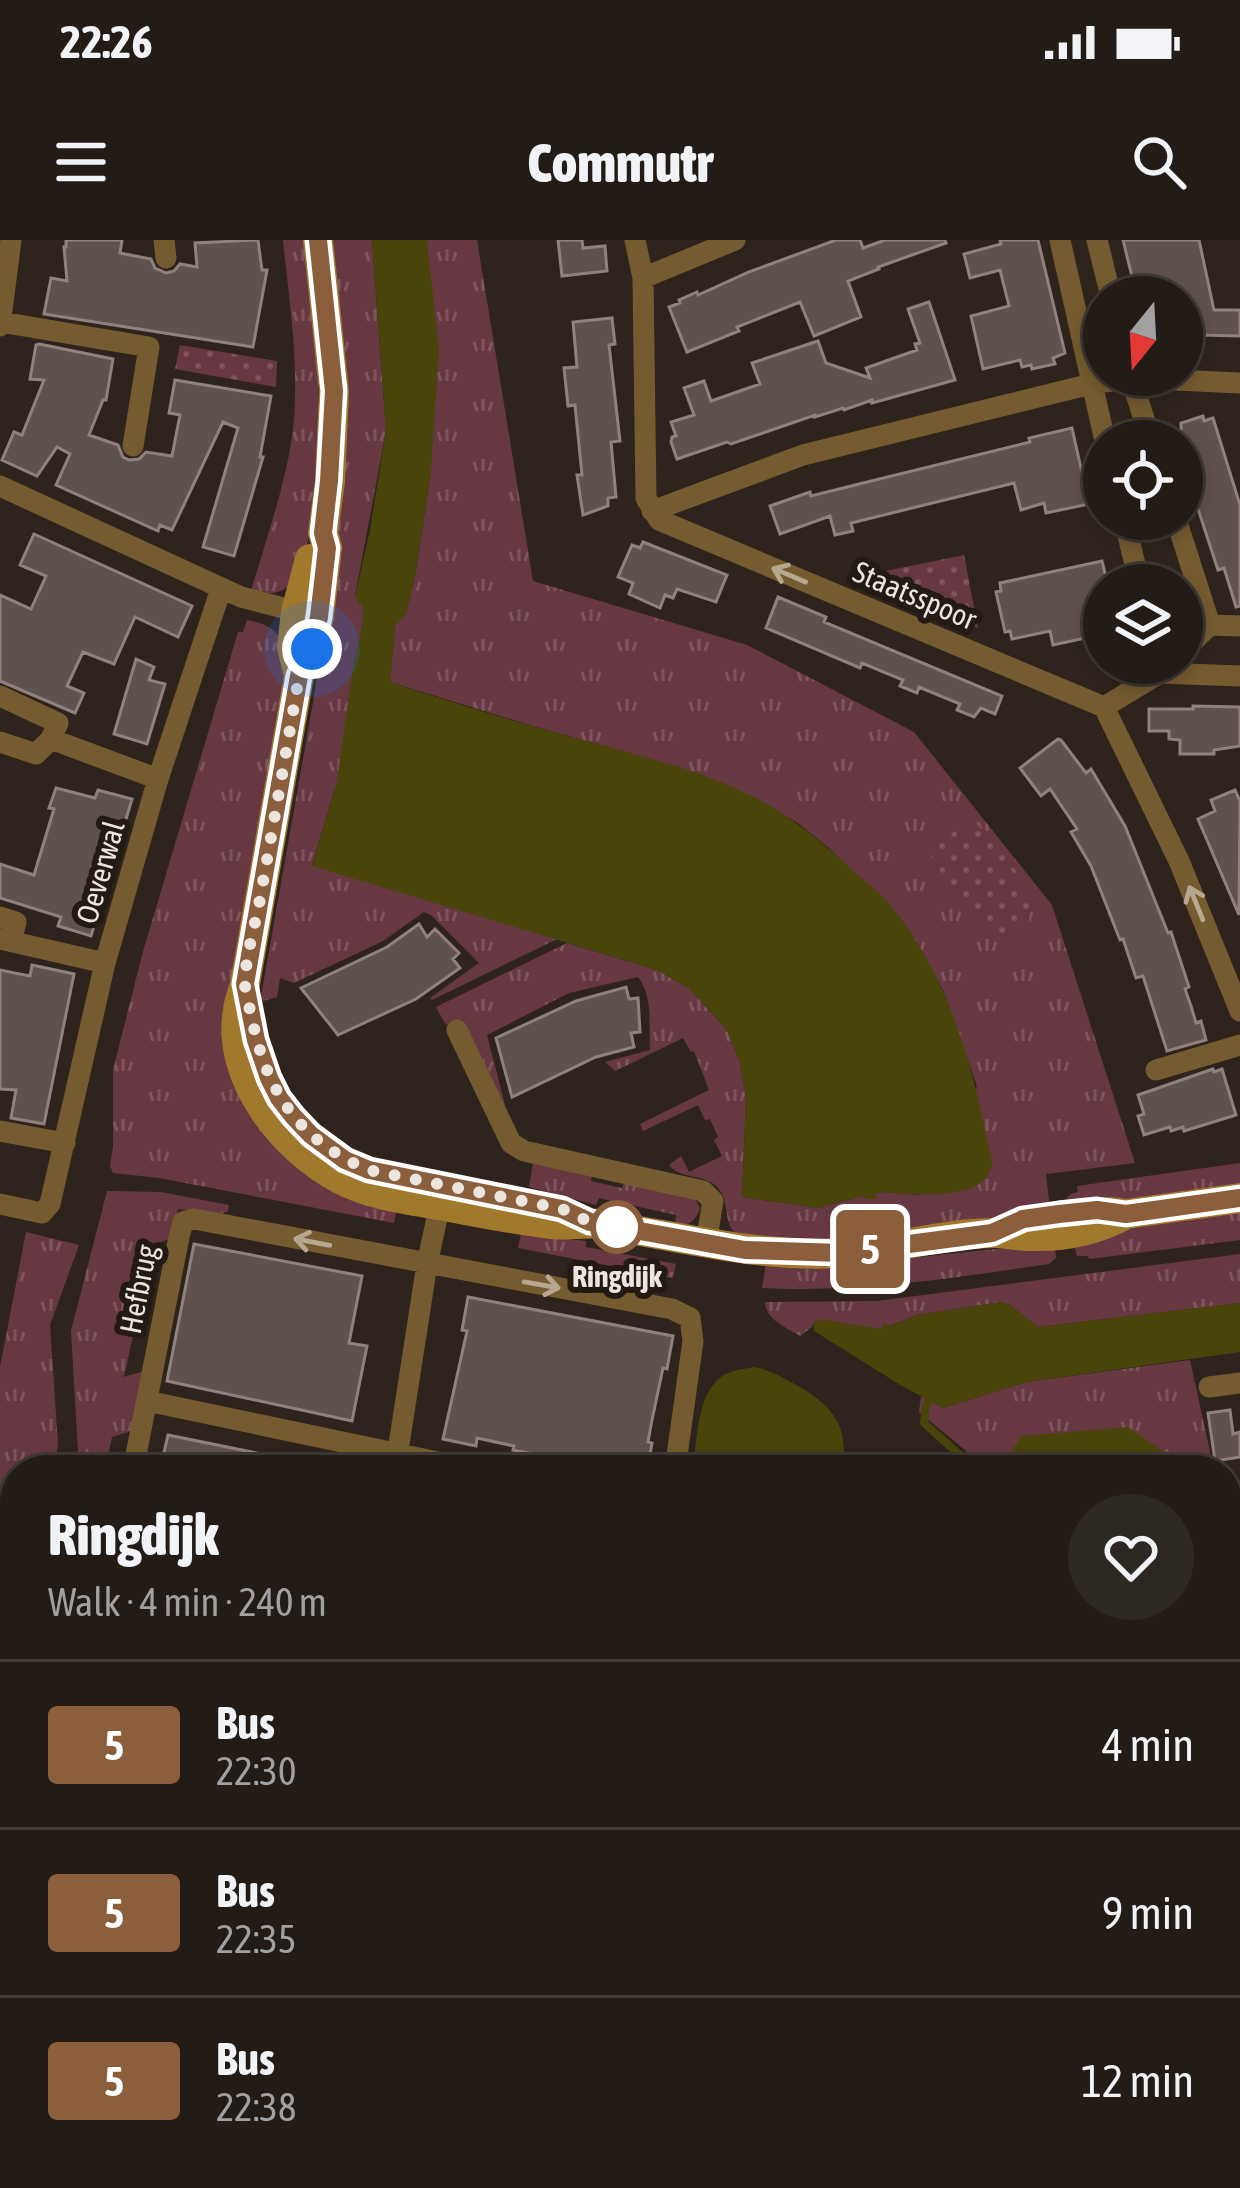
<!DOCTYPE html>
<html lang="en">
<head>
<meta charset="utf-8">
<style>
	body { margin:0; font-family:"Asap Condensed",sans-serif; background:#2e2823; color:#f1f3f6; height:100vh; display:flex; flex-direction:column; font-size:45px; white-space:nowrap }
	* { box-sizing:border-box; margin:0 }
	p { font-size:39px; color:#a2a1a1 }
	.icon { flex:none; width:66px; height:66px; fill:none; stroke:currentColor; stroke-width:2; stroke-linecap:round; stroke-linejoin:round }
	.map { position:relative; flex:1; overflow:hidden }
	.sheet { position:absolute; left:0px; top:1215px; width:1242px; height:735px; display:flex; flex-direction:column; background:#221b16; border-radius:48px 48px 0 0; box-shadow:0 6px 18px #0003,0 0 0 3px #3f3935 }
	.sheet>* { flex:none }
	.badge { padding:0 24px; border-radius:9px; font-size:42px; line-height:78px }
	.needle { width:78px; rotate:198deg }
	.buttons { position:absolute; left:1083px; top:36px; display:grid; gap:24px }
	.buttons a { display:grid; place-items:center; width:120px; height:120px; border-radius:50%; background:#221b16; box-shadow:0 6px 18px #0003,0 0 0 3px #3f3935; font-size:60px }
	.you { position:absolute; width:60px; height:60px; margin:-30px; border:9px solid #fff; border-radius:50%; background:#1a73e8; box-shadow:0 0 0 18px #1a73e833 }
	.map>.badge { position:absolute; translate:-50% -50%; box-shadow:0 0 0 6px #fff }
	.round { display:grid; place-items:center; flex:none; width:126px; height:126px; border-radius:63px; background:#2e2823 }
	.headline { display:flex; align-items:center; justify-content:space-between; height:204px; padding:0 48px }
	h1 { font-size:57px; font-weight:800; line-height:90px }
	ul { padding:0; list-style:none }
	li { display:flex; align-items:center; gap:36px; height:168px; padding:0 48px; border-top:3px solid #3f3935 }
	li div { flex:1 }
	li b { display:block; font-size:45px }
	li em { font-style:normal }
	li .badge { min-width:132px; font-weight:700; text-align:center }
	.status { display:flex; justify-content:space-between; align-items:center; height:84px; padding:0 60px; background:#221b16; direction:ltr }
	.status svg { height:33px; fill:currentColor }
	header { display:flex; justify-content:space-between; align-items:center; height:156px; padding:0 48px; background:#221b16; font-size:54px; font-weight:800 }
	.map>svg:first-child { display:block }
	.grass { fill:url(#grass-tufts) }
	.park { fill:url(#park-dots) }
	.water { fill:#494409 }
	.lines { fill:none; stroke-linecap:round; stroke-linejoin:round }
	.stream { stroke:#494409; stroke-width:8 }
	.building { fill:#5f514e; stroke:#90817e; stroke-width:3 }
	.street { stroke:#755c30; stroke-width:21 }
	.secondary { stroke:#a1792d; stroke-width:30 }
	.oneway { stroke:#b6a790 }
	.line-casing { stroke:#fff; stroke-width:27 }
	.line { stroke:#8b5e3c; stroke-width:18 }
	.walk { stroke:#ebe4df; stroke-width:12; stroke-dasharray:0 21.6 }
	.stop-dot { fill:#fff; stroke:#8b5e3c; stroke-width:6 }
	.labels { text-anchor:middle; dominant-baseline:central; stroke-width:12; stroke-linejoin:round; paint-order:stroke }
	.street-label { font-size:30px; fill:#ebe4df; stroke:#241a14 }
	.stop-label { font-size:30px; font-weight:bold; fill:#ebe4df; stroke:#241a14 }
</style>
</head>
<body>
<div class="status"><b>22:26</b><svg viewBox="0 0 49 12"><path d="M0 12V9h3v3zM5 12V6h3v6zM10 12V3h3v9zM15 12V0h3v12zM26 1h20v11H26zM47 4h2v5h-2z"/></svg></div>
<header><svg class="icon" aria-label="menu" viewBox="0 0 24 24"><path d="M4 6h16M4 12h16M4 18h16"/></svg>Commutr<svg class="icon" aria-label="search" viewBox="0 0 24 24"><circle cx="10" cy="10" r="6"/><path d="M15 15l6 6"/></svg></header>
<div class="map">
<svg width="1240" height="1948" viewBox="0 0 1240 1948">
	<defs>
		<pattern id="grass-tufts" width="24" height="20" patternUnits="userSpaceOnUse" patternTransform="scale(3)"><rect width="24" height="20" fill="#683842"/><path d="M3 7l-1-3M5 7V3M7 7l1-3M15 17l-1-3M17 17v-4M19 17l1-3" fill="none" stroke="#7e555d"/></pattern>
		<pattern id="park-dots" width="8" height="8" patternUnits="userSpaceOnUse" patternTransform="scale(3)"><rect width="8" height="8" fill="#683842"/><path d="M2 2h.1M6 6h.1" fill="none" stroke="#7e555d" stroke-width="1.8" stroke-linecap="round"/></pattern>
	</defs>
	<rect width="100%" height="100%" fill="#2e241d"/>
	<path class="grass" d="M 283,0 L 306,0 C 316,96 327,192 310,288 C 306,309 305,332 287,347 C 276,356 264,353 251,351 C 264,306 280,261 289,215 C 303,145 290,70 283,0 Z
		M 330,0 L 372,0 L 386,191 L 355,356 L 363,367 L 363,381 L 337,542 L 312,625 L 557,699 L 432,760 L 430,758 L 479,723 L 431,675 L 424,672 L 383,701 L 294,743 L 280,738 L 277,757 L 260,762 L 315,451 L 346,213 Z
		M 427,0 L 477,0 L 533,341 L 747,405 L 914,492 L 1052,665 L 1135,923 L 1046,934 L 1050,969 C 1030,971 1013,977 995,980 C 911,995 817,1011 734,992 C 722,978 731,958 715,945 C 701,934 680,939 669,925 L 681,916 L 689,932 L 722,916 L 714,900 L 718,897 L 710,879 L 705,880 L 698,865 L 643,891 L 640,884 L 709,850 L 694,811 L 691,812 L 683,798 L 615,831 L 605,822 L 650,810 C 649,787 653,755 638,737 L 569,753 L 487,795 L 505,865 L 502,867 L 462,780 L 446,785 L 436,767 L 567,703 L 657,730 L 690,749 L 727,790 L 740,823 L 746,857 L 742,957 L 818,968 L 863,956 L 875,959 L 876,954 L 881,952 L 919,955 L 977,846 L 943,750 L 910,691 L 830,609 L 798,583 L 753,557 L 681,528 L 533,486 L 390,442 L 395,385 L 406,374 L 415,337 L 431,231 Z
		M 247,380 C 287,387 286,408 284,442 L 230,764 L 254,865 L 396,971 L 394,983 L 159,938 L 113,933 L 110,926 L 113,907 L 113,830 L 142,715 L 238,392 L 243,392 Z
		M 533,923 L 592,934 L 591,941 L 622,948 L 625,941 L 694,957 L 700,968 C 697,980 688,987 675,986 L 676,975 L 599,958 L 596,965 L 529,947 Z
		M 1240,923 L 1240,946 L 1146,959 L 1068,965 L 1067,958 L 1071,954 L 1078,952 L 1077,946 Z
		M 107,951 L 161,952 L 229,965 L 228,971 L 221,974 L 178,969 L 171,998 L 153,1005 L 124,1137 L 144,1131 L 131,1191 L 112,1197 L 105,1230 L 73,1230 L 78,1212 L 71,1091 Z
		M 1240,972 L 1240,1000 L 1089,1019 L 1088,1016 L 1077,1016 L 1073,1002 L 1133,988 Z
		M 26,992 L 79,1005 L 50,1085 L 58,1205 L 52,1230 L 15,1230 L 15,1365 L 0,1411 L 0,1127 Z
		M 521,994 L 586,1001 L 586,1007 L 676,1024 L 673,1038 L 518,1008 Z
		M 1055,1003 L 1056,1018 L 1049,1024 C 953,1038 859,1053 762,1048 L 766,1023 L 852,1024 Z
		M 1240,1014 L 1240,1063 L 1038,1087 L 1010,1065 L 1001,1062 L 917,1075 L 890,1086 L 883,1083 L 883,1090 L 813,1083 L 812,1087 L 800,1096 C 786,1087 766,1080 765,1062 L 877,1061 Z
		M 1190,1120 L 1214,1230 L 1177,1230 L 1172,1217 L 1011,1213 L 1015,1230 L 980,1230 L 977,1220 L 919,1172 L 921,1156 L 943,1168 L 1027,1142 Z
		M 15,1430 L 15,1577 L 0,1569 L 0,1475 Z"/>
	<path class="park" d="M 180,105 L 277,121 L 276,147 L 175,129 Z
		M 964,315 L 978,388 L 856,337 Z
		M 978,585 C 1002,612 1034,642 1029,681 L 1005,695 C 962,673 953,650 928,611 L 960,587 Z"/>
	<path class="water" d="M 372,0 L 427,0 L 439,110 L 431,231 L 415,337 L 406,374 L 395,386 L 390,442 C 456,464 523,484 590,502 C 645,517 703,531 754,557 C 789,575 820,600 849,627 C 859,637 872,646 883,657 C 944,724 971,817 988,904 C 989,910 992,916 992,922 C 990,964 909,954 881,952 L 876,954 L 876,959 L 867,959 L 863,956 L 818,968 L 742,957 L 746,857 L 740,823 L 727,790 L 690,749 L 657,730 L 312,626 L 337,542 L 352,432 L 363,381 L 363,367 L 355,357 L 370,290 L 386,191 Z
		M 1001,1062 L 1010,1065 L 1038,1087 L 1240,1063 L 1240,1112 L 1027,1142 L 943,1168 L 902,1146 L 814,1091 L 813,1083 L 819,1079 L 882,1089 L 883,1083 L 891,1086 L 917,1075 Z
		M 754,1127 C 767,1129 777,1135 789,1141 C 830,1163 849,1181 843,1230 L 693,1230 C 697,1202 696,1152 724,1135 C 732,1130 744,1129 754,1127 Z
		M 1128,1187 L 1172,1217 L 1177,1230 L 1101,1230 C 1086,1215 1068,1221 1050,1226 L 1048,1230 L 1015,1230 L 1011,1213 L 1021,1196 Z
		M 1227,1385 L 1240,1420 L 1240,1582 L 1227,1588 Z
		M 602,1935 L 758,1935 L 757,1948 L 597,1948 Z"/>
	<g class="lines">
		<path class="stream" d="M 932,1155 L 926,1166 L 924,1183 L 961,1216 L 966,1230"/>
	</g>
	<path class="building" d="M 66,0 L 122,0 L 120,13 L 151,19 L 155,28 L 166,33 L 174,31 L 180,24 L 197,27 L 195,3 L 258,0 L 262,30 L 267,30 L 253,107 L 44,74 L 51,38 L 67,41 L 64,7 L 66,7 Z
		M 558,0 L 582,0 L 583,8 L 605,6 L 607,31 L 562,36 Z
		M 836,0 L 860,0 L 863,8 L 885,0 L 945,0 L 946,3 L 878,27 L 879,29 L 848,41 L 861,77 L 814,96 L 800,62 L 737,87 L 739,91 L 687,112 L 669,67 L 680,63 L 679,60 L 697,52 L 698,55 L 749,32 Z
		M 1000,0 L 1038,0 L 1065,113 L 1053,118 L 1055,124 L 1032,129 L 1031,125 L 1022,127 L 1020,120 L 983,129 L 971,76 L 1009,66 L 1000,30 L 970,38 L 964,14 L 1001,4 Z
		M 1123,0 L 1199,0 L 1214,70 L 1240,70 L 1240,96 L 1200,95 L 1182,99 L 1182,57 L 1137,57 Z
		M 929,62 L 955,140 L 872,163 L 872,160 L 844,170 L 843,168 L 815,177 L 815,175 L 731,204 L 727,202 L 677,219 L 671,202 L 672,197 L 676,196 L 671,182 L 694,175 L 684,148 L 704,141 L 711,161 L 760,144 L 752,123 L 818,101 L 826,123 L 870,138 L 866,128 L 917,110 L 915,104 L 920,103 L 908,69 Z
		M 612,78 L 615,104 L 609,105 L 620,201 L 611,202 L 616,257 L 608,258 L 608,266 L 583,275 L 577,235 L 582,235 L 575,165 L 568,166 L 564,128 L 577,127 L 573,82 Z
		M 39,104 L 113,119 L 106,160 L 103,160 L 89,195 L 118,205 L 123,217 L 129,220 L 139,219 L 146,212 L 172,216 L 180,175 L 169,173 L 175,140 L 271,156 L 260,217 L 263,217 L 234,316 L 203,307 L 238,188 L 223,182 L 172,290 L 160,285 L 158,291 L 56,245 L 70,214 L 57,207 L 37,236 L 2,220 L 14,192 L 22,195 L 44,140 L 30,139 L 36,105 Z
		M 1203,176 L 1204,181 L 1213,178 L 1240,265 L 1240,366 L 1236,367 L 1224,328 L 1218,330 L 1182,220 L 1181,183 Z
		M 1072,188 L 1089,264 L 1046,273 L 1044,263 L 1021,270 L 1014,243 L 851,283 L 853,291 L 835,295 L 830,276 L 780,294 L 770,266 L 810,252 L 811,256 L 859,244 L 1030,202 L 1029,198 Z
		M 34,294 L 192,366 L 178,397 L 135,377 L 114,424 L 83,412 L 67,446 L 84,453 L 75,473 L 0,441 L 0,355 L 31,369 L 46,336 L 20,325 Z
		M 643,302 L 727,335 L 716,362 L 677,349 L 673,358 L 665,355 L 660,368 L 629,354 L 633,343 L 618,337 L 632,305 L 640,308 Z
		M 1102,321 L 1108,345 L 1104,345 L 1104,394 L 1053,405 L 1050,391 L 1012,399 L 1010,391 L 1005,392 L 996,352 L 1001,351 L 1000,343 Z
		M 778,357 L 826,377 L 824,382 L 1002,456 L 995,474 L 981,468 L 974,477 L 957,470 L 960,464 L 919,447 L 917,453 L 900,446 L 903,440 L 862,423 L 860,428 L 766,388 Z
		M 136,419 L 154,427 L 149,440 L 165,444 L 147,504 L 114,494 Z
		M 1193,466 L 1240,467 L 1240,506 L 1214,510 L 1214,514 L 1180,514 L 1180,500 L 1169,499 L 1169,491 L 1149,491 L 1149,469 L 1193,469 Z
		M 1058,499 L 1061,500 L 1086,533 L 1091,529 L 1125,586 L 1168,693 L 1171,692 L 1189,747 L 1185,749 L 1191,766 L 1196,783 L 1201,781 L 1206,800 L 1167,811 L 1143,736 L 1136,738 L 1123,699 L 1120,700 L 1091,626 L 1071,592 L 1077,589 L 1050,549 L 1041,556 L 1020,528 Z
		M 56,548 L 95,558 L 98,550 L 132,559 L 91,696 L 58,686 L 61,677 L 0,658 L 0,624 L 34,635 L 54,569 L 49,568 Z
		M 1235,550 L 1240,561 L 1239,675 L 1198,579 L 1215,571 L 1211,560 Z
		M 419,684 L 427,697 L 435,689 L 459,713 L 453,719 L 460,728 L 416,759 L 338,795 L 301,748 L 387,707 Z
		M 32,725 L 74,734 L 44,884 L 11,878 L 16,850 L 0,849 L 0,730 L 30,736 Z
		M 626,747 L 629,759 L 638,758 L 640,792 L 631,793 L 634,807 L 596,817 L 512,857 L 496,798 L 576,761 Z
		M 1213,829 L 1214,832 L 1222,829 L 1236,875 L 1184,891 L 1183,887 L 1171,891 L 1170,887 L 1144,895 L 1138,876 L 1144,874 L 1138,855 Z
		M 194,1004 L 362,1036 L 349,1103 L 367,1106 L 352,1181 L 167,1141 Z
		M 468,1057 L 673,1096 L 667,1129 L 663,1128 L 652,1180 L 648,1202 L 652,1203 L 647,1230 L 615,1230 L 513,1210 L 514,1206 L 477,1198 L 476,1206 L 443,1199 L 467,1091 L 462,1090 Z
		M 1230,1170 L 1233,1194 L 1240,1192 L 1240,1217 L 1215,1221 L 1208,1173 Z
		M 168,1195 L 296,1221 L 295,1230 L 160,1230 Z"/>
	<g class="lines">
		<path class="street" d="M 164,0 L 166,18
			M 635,0 L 643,38 L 646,258 L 659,280 L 1104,467 L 1179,621 L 1240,771
			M 1060,0 L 1105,201
			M 1097,0 L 1111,57
			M 643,38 L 735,0
			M 1,82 L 149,107 L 133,206
			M 0,86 L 11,0
			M 1130,135 L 1151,201
			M 0,246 L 241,357 L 307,374
			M 652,271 L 803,215 L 1091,144 L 1131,138 L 1240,143
			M 1124,279 L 1140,345
			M 1176,279 L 1210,385
			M 1182,412 L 1210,385 L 1240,386
			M 1160,433 L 1240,436
			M 0,456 L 58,483 L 51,499
			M 1104,467 L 1160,433 L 1171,423
			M 0,502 L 36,514 L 51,499 L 158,539
			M 0,677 L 16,682 L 11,701
			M 0,699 L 105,723
			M 457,790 L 511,903 L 524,911 L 703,951 L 713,961 L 706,1003
			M 1156,830 L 1240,805
			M 0,891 L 65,903
			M 0,964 L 42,973 L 50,964 L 105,723 L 158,539 L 221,349
			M 1209,1147 L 1240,1143
			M 147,1161 L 476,1230
			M 133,1230 L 179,997 L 183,982 L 194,979 L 672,1069 L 690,1078 L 693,1101 L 675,1230
			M 395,1230 L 427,1024 L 444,946
			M 0,1630 L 15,1602
			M 0,1846 L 15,1854
			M 159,1935 L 182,1948
			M 645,1935 L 667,1948
			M 264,1948 L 273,1935
			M 500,1948 L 509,1935"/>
		<path class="secondary" d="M 318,0 L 334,151 L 330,241 L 323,293 L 327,307 L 319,377 L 312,409 L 299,436 L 245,744 C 243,752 239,761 238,770 C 226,838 283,909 340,939 C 372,956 410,960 445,966 C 481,973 516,980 552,984 C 568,986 583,982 598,984 C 679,996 758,1018 841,1013 C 892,1010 943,993 994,993 C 1006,993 1018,996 1030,996 C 1064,997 1097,990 1126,974
			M 299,436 L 292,407 L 296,372 L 310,319
			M 1109,972 L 1126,974 L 1240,958"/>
	</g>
	<defs><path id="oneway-shaft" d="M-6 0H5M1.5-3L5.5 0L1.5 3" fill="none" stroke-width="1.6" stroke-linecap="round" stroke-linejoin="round" transform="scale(3)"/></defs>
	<g class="oneway">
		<use href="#oneway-shaft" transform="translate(789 335) rotate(-157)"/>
		<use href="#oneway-shaft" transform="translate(1196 663) rotate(-112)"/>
		<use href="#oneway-shaft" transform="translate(312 1002) rotate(-169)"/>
		<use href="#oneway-shaft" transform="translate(542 1045) rotate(10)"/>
	</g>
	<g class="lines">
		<g class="line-casing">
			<path id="line" d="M 318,0 L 334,151 L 329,241 L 323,293 L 327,308 L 319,377 L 312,409 L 299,436 L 245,744 L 256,800 L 269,838 L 279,858 L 293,876 L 311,895 L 345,920 L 369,930 L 562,969 L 590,982 L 745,1010 L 841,1013 L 992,993 L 1023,979 L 1059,974 L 1097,970 L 1126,974 L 1240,958"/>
		</g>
		<use href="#line" class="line"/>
		<path class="walk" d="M 312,409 L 299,436 C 287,508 274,581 261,653 C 257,679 245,717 245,743 C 245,754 250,768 252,779 C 267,852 299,901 369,930 L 562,969 L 590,982 L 629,989 L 617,987"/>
	</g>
	<circle class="stop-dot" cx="617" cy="987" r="24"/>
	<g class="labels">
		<g class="street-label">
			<text transform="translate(915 355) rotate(23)">Staatsspoor</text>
			<text transform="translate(100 632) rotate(-74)">Oeverwal</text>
			<text transform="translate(138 1049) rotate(-79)">Hefbrug</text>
		</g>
		<g class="stop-label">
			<text x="617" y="1036">Ringdijk</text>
		</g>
	</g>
</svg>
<div class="buttons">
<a><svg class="needle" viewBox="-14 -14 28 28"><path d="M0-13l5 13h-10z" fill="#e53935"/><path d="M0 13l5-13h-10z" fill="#a2a1a1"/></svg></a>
<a><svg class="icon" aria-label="locate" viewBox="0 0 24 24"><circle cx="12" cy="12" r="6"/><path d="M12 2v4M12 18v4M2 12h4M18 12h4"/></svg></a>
<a><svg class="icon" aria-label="layers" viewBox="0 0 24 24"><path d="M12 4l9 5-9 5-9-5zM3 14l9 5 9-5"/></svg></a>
</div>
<div class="you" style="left:312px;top:409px"></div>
<b class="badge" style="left:870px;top:1009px;background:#8b5e3c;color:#fff">5</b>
<section class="sheet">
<div class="headline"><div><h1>Ringdijk</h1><p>Walk · 4 min · 240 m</p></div><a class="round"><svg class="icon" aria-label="heart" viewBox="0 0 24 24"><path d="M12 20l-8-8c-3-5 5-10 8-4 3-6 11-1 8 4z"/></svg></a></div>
<ul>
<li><span class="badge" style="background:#8b5e3c;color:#fff">5</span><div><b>Bus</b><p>22:30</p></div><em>4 min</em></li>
<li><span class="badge" style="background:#8b5e3c;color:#fff">5</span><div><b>Bus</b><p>22:35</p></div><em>9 min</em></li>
<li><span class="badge" style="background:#8b5e3c;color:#fff">5</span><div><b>Bus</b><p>22:38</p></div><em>12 min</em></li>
</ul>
</section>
</div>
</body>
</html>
